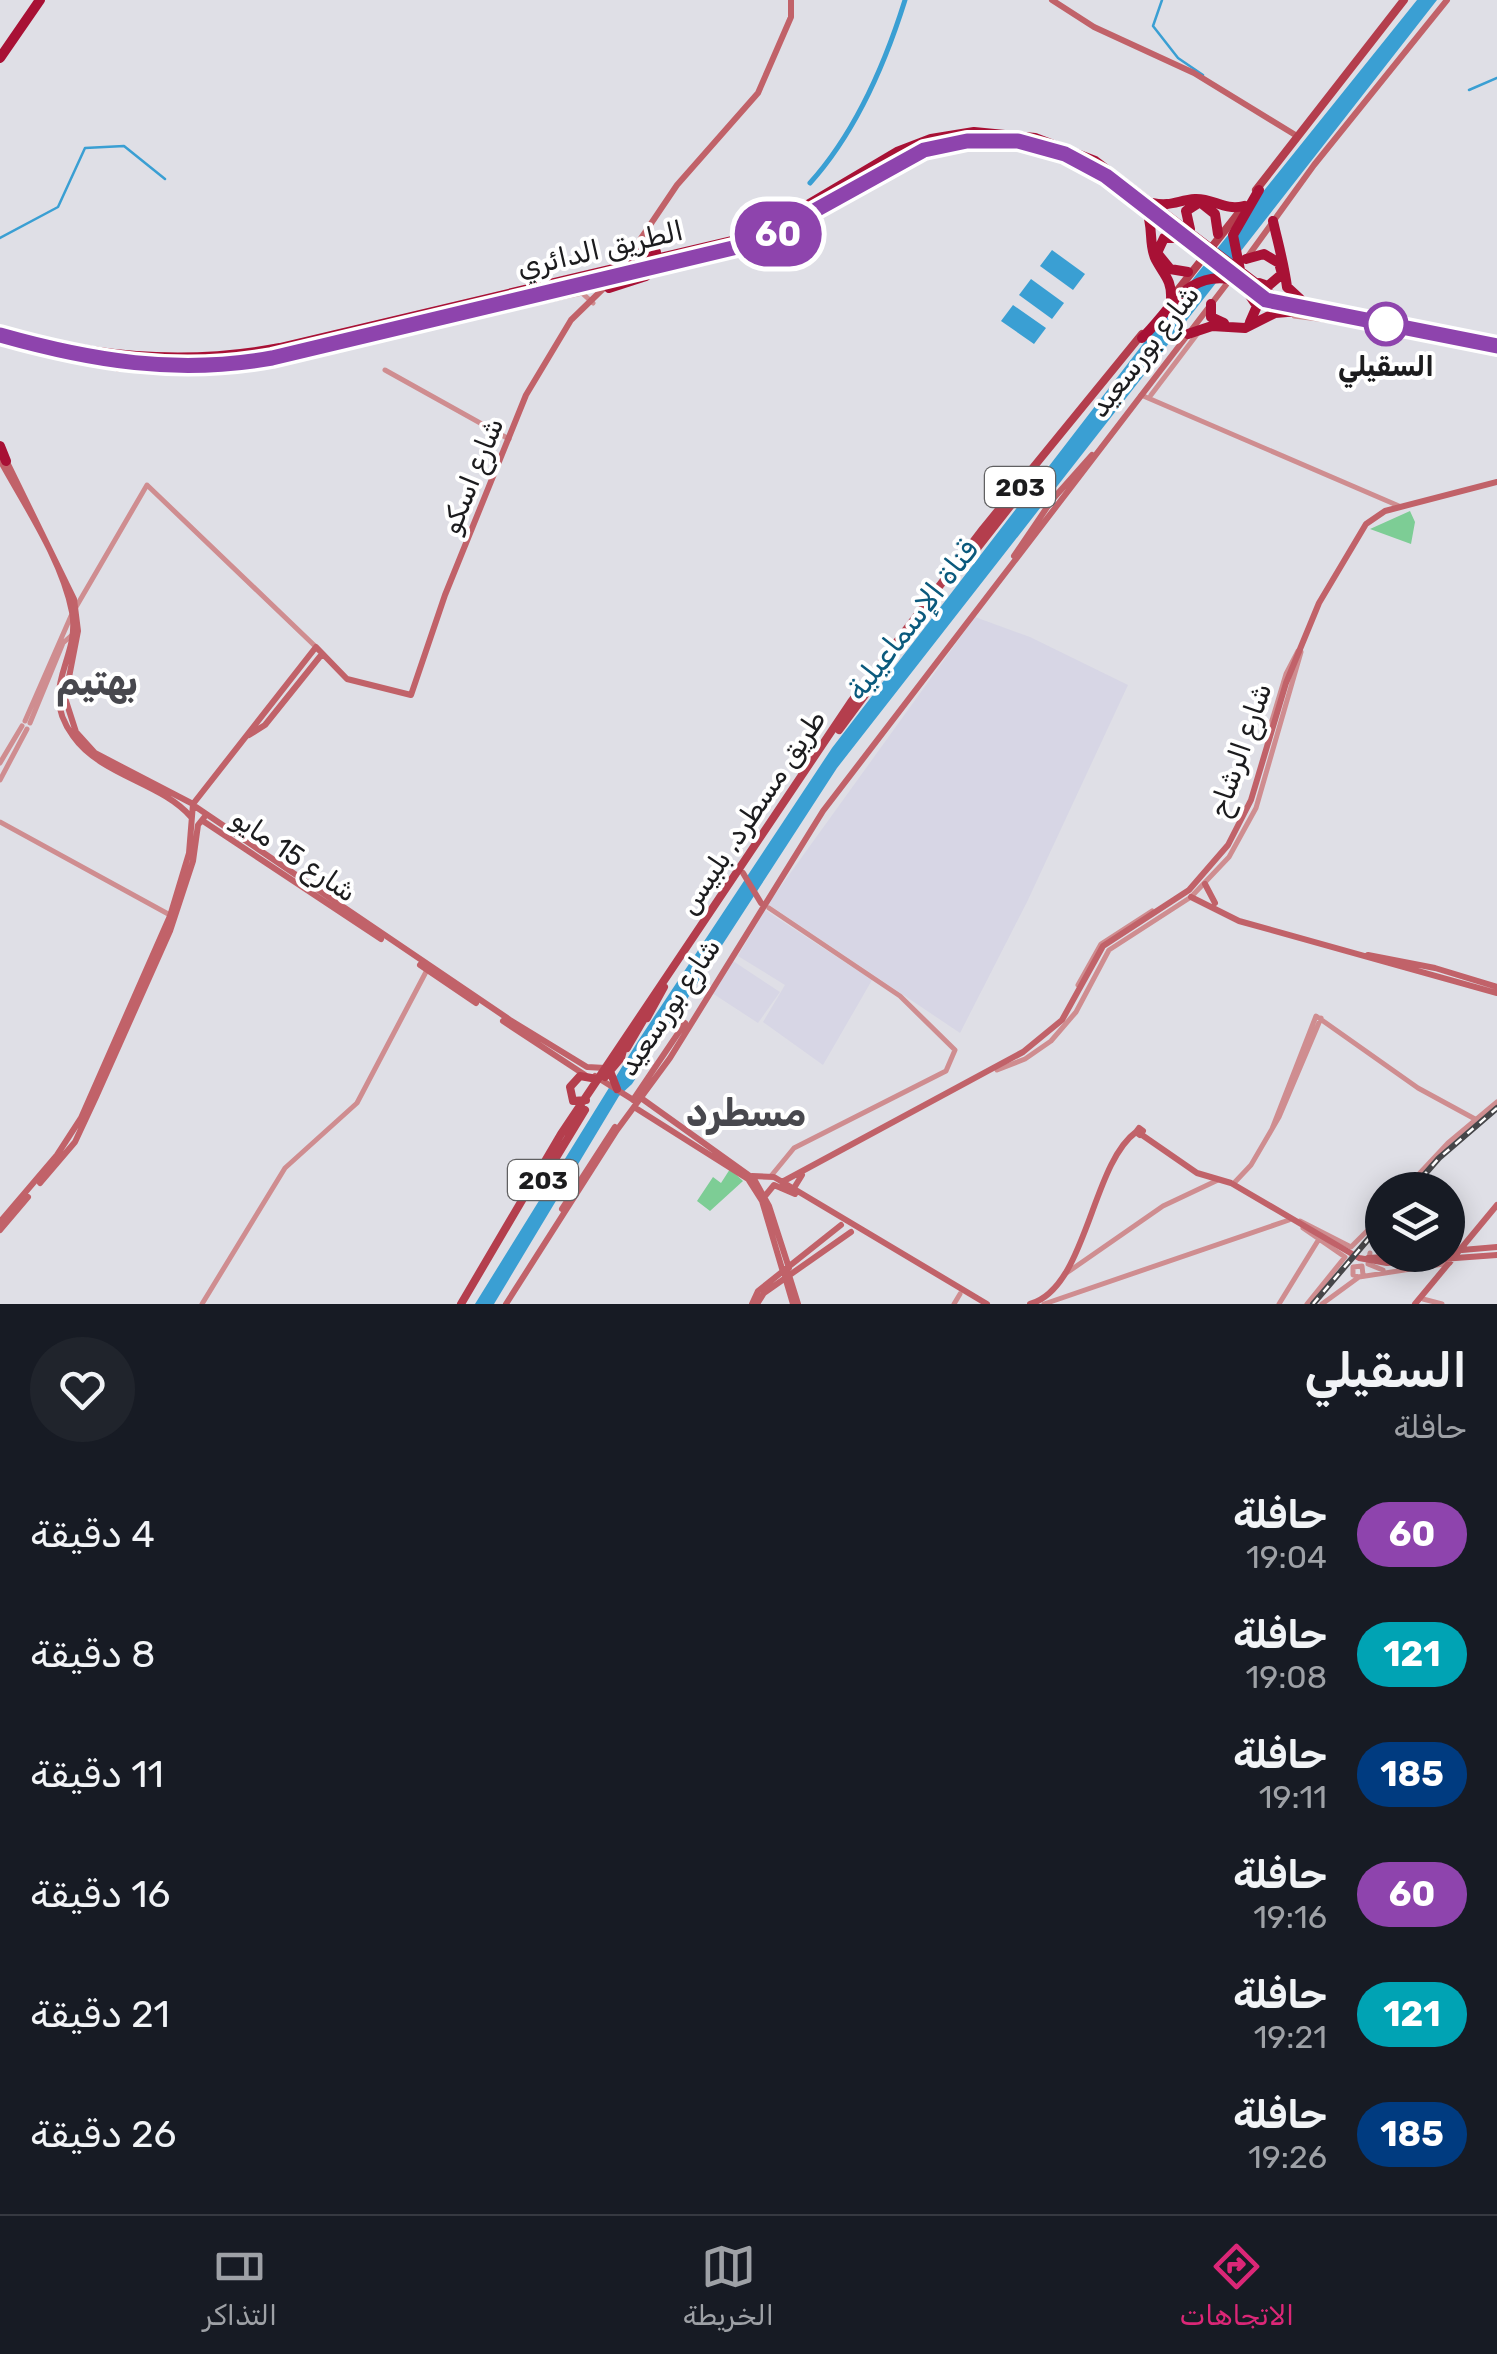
<!DOCTYPE html>
<html lang="ar">
<head>
<meta charset="utf-8">
<style>
	body { margin:0; font-family:Rubik,Vazirmatn,sans-serif; background:#20242c; color:#f1f3f6; direction:rtl; height:100vh; display:flex; flex-direction:column; font-size:38px; white-space:nowrap }
	* { box-sizing:border-box; margin:0 }
	p { font-size:32px; color:#9ea1a6 }
	.icon { flex:none; width:55px; height:55px; fill:none; stroke:currentColor; stroke-width:2; stroke-linecap:round; stroke-linejoin:round }
	.map { position:relative; height:1304px; overflow:hidden; direction:ltr }
	.sheet { display:flex; flex-direction:column; background:#171b24; flex:1 }
	.sheet>* { flex:none }
	.badge { padding:0 20px; border-radius:32px; font-size:35px; line-height:65px }
	.controls { position:absolute; left:1365px; top:1172px; display:grid; gap:20px }
	.controls a { display:grid; place-items:center; width:100px; height:100px; border-radius:50%; background:#171b24; box-shadow:0 5px 25px #0003; font-size:50px }
	.map>.badge { position:absolute; translate:-50% -50%; box-shadow:0 0 0 5px #fff }
	.round { display:grid; place-items:center; flex:none; width:105px; height:105px; border-radius:52px; background:#20242c }
	.summary { display:flex; align-items:center; justify-content:space-between; height:170px; padding:0 30px }
	h1 { font-size:48px; font-weight:600; line-height:75px }
	ul { padding:0; list-style:none }
	li { display:flex; align-items:center; gap:30px; height:120px; padding:0 30px }
	li div { flex:1 }
	li b { display:block; font-size:38px }
	li em { font-style:normal }
	li .badge { min-width:110px; font-weight:700; text-align:center }
	.dock { display:flex; justify-content:space-around; align-items:center; height:140px; border-top:2px solid #363941; background:#171b24; font-size:28px; color:#9ea1a6 }
	.dock a { display:grid; justify-items:center; gap:5px }
	.dock .current { color:#db2777 }
	.map>svg:first-child { display:block }
	.built { fill:#d7d6e5 }
	.green { fill:#7dcd95 }
	.water { fill:#3a9fd3 }
	.lines { fill:none; stroke-linecap:round; stroke-linejoin:round }
	.stream { stroke:#3a9fd3; stroke-width:2.5 }
	.canal { stroke:#3a9fd3; stroke-width:5 }
	.tertiary { stroke:#cf8d90; stroke-width:5 }
	.secondary { stroke:#c16269; stroke-width:6 }
	.primary { stroke:#b43e4d; stroke-width:8 }
	.motorway { stroke:#a81135; stroke-width:10 }
	.rail-casing { stroke:#464649; stroke-width:6 }
	.rail { stroke:#fff; stroke-width:2.5; stroke-dasharray:8; stroke-linecap:butt }
	.line-casing { stroke:#fff; stroke-width:22 }
	.line { stroke:#8e44ad; stroke-width:15 }
	.stop-dot { fill:#fff; stroke:#8e44ad; stroke-width:5 }
	.labels { text-anchor:middle; dominant-baseline:central; stroke-width:8; stroke-linejoin:round; paint-order:stroke }
	.shield { fill:#fff; stroke:#606062; stroke-width:2.5 }
	.shield-label { font-size:25px; font-weight:bold; fill:#1c1c1e }
	.street-label { font-size:28px; fill:#1c1c1e; stroke:#fff }
	.stop-label { font-size:28px; font-weight:bold; fill:#1c1c1e; stroke:#fff }
	.water-label { font-size:30px; font-style:italic; fill:#0b5a7d; stroke:#fff }
	.district-label { font-size:38px; font-weight:bold; fill:#48484e; stroke:#fff }
</style>
</head>
<body>
<div class="map">
<svg width="1497" height="1304" viewBox="0 0 1497 1304">
	<rect width="100%" height="100%" fill="#dfdfe6"/>
	<path class="built" d="M 975,617 L 1030,637 L 1128,685 L 1027,902 L 960,1033 L 768,904 Z
		M 765,910 L 872,980 L 823,1065 L 763,1022 L 785,985 L 738,956 Z
		M 733,961 L 780,992 L 758,1023 L 712,993 Z"/>
	<path class="green" d="M 1410,511 L 1415,522 L 1411,544 L 1370,529 Z
		M 730,1169 L 743,1181 L 710,1211 L 697,1201 L 713,1177 L 721,1183 Z"/>
	<path class="water" d="M 1417,0 L 1437,0 L 837,768 L 632,1084 L 619,1096 L 494,1304 L 475,1304 L 638,1041 L 832,748 L 1196,275 Z
		M 1052,250 L 1085,274 L 1073,290 L 1040,266 Z
		M 1031,279 L 1064,303 L 1052,319 L 1019,295 Z
		M 1013,305 L 1046,328 L 1034,344 L 1001,321 Z"/>
	<g class="lines">
		<path class="stream" d="M 1162,0 L 1153,26 L 1178,58 L 1203,75
			M 1469,90 L 1497,78
			M 0,238 L 58,207 L 85,148 L 124,146 L 165,179"/>
		<path class="canal" d="M 810,183 C 856,132 885,64 905,0"/>
		<path class="tertiary" d="M 483,314 L 582,293 L 593,303
			M 1294,316 L 1390,328 L 1497,352
			M 117,369 L 246,368 L 390,336
			M 385,370 L 509,439
			M 1141,395 L 1399,506
			M 1151,395 L 1198,333
			M 76,607 L 147,485 L 316,647
			M 25,721 L 71,616
			M 30,723 L 63,643 L 72,635
			M 1267,737 L 1286,674 L 1298,651
			M 0,763 L 22,726
			M 0,780 L 27,729
			M 0,822 L 170,915
			M 769,908 L 900,996 L 955,1050 L 946,1071 L 794,1148 L 771,1176
			M 1078,985 L 1101,944 L 1152,911
			M 997,1070 L 1025,1059 L 1051,1041 L 1076,1012 L 1109,950 L 1191,897 L 1229,857 L 1256,808 L 1301,652
			M 1272,1129 L 1316,1016 L 1418,1088 L 1475,1119
			M 1235,1182 L 1251,1165 L 1279,1117 L 1321,1018
			M 1404,1190 L 1448,1143 L 1497,1102
			M 1300,1221 L 1351,1247 L 1382,1216
			M 1303,1228 L 1345,1257 L 1307,1304
			M 1370,1253 L 1368,1264 L 1383,1270
			M 1065,1274 L 1163,1206 L 1218,1180
			M 1363,1275 L 1362,1266 L 1353,1267 L 1353,1275 L 1359,1277 L 1450,1263
			M 1423,1299 L 1442,1304
			M 202,1304 L 285,1168 L 357,1103 L 427,970
			M 954,1304 L 960,1294
			M 1044,1304 L 1289,1220
			M 1279,1304 L 1319,1239
			M 1322,1304 L 1359,1277"/>
		<path class="secondary" d="M 1052,0 L 1094,27 L 1194,73 L 1297,136
			M 1246,259 L 1314,165 L 1447,0
			M 621,268 L 677,185 L 758,93 L 791,17 L 791,0
			M 5,458 L 74,599 L 78,631 L 65,698 L 76,732 L 95,753 L 193,804
			M 0,460 C 25,506 62,560 72,612 C 81,660 37,687 73,736 C 101,776 161,782 191,817
			M 1014,556 L 1052,500 L 1092,455
			M 249,735 L 265,725 L 322,654
			M 196,807 L 510,1020 L 587,1067 L 605,1068
			M 203,821 L 381,939
			M 743,873 L 761,903
			M 1205,884 L 1215,903
			M 1191,897 L 1239,921 L 1497,993
			M 1368,955 L 1435,968 L 1497,987
			M 420,965 L 476,1003
			M 503,1021 L 585,1075
			M 595,1076 L 635,1101
			M 641,1098 L 754,1179 L 769,1206 L 789,1268
			M 633,1100 L 685,1023
			M 634,1107 L 748,1179 L 762,1201 L 783,1272
			M 1139,1128 L 1143,1131 L 1140,1135 L 1136,1132 Z
			M 1142,1135 L 1197,1173 L 1231,1183 L 1359,1258 L 1387,1263 L 1497,1255
			M 752,1176 L 774,1177 L 987,1304
			M 782,1182 L 1023,1052 L 1062,1020 L 1103,946 L 1189,890 L 1228,845 L 1251,800 L 1286,683 L 1319,603 L 1366,524 L 1385,511 L 1497,482
			M 40,1183 L 75,1142 L 96,1097 L 170,931 L 193,861 L 198,825 L 206,815
			M 794,1188 L 802,1175
			M 765,1196 L 774,1185 L 795,1194
			M 562,1209 L 615,1127
			M 0,1222 L 57,1155 L 81,1118 L 170,916 L 189,853 L 193,804 L 316,647 L 347,679 L 411,695 L 445,595 L 526,395 L 571,320 L 607,285
			M 0,1230 L 28,1197
			M 1462,1250 L 1497,1247
			M 1368,1258 L 1416,1255
			M 788,1272 L 798,1304
			M 785,1277 L 793,1304
			M 506,1304 L 617,1130 L 670,1058 L 823,811 L 1232,277
			M 752,1304 L 758,1291 L 841,1225
			M 757,1304 L 764,1293 L 851,1232
			M 1030,1304 C 1087,1288 1091,1165 1136,1132
			M 1415,1304 L 1497,1205"/>
		<path class="primary" d="M 1256,190 L 1404,0
			M 1170,300 L 1245,205
			M 975,551 L 1019,495
			M 839,730 L 896,653
			M 647,1018 L 664,987
			M 627,1048 L 648,1012
			M 610,1071 L 617,1089
			M 605,1077 L 621,1058 L 625,1043
			M 586,1100 L 573,1101 L 570,1087 L 580,1076 L 597,1079
			M 548,1171 L 585,1110
			M 461,1304 L 561,1134 L 851,702 L 983,529 L 1142,334"/>
		<path class="motorway" d="M 0,58 L 40,0
			M 1106,175 L 1241,283
			M 1153,203 C 1170,207 1179,200 1195,199 C 1213,198 1224,211 1244,206
			M 1146,209 C 1154,226 1148,245 1156,260 C 1164,275 1172,280 1171,299
			M 1273,221 C 1278,243 1284,264 1287,287 L 1300,299
			M 1190,229 L 1186,211 L 1200,202 L 1215,214 L 1218,234
			M 1180,238 L 1164,238 L 1157,253 L 1170,269 L 1188,272
			M 634,253 L 656,252
			M 1246,259 L 1264,254 L 1279,263 L 1282,274 L 1268,286 L 1259,283
			M 1240,270 L 1233,235 L 1259,190
			M 1243,285 L 1257,306 L 1250,322
			M 609,288 L 646,276
			M 1211,304 L 1211,317 L 1224,323
			M 0,330 C 92,358 184,366 280,348 L 757,235 L 897,152 L 931,139 L 974,132 L 1035,138 L 1095,161 L 1274,297 L 1497,341
			M 1188,334 L 1212,326 L 1245,328 L 1275,313 L 1312,310
			M 1142,338 C 1172,309 1187,269 1235,280
			M 0,340 L 39,347
			M 88,359 L 152,366 L 228,364 L 412,326 L 759,242 L 924,150 L 981,140 L 1035,145
			M 0,446 L 6,461"/>
		<g class="rail-casing">
			<path id="rail" d="M 1411,1190 L 1439,1158 L 1497,1108
				M 1313,1304 L 1382,1223"/>
		</g>
		<use href="#rail" class="rail"/>
	</g>
	<g class="lines">
		<g class="line-casing">
			<path id="line" d="M 0,335 C 92,361 177,375 272,358 L 758,242 L 924,150 L 967,141 L 1018,141 L 1065,154 L 1106,176 L 1266,300 L 1497,346"/>
		</g>
		<use href="#line" class="line"/>
	</g>
	<circle class="stop-dot" cx="1386" cy="324" r="20"/>
	<g class="labels">
		<g class="shield">
			<rect x="985" y="467" width="70" height="40" rx="8"/>
			<rect x="508" y="1160" width="70" height="40" rx="8"/>
		</g>
		<g class="shield-label">
			<text x="1020" y="487">203</text>
			<text x="543" y="1180">203</text>
		</g>
		<g class="street-label">
			<text transform="translate(600 249) rotate(-13)">الطريق الدائري</text>
			<text transform="translate(1144 351) rotate(-52)">شارع بورسعيد</text>
			<text transform="translate(472 476) rotate(-68)">شارع اسكو</text>
			<text transform="translate(1240 750) rotate(-71)">شارع الرشاح</text>
			<text transform="translate(752 812) rotate(-56)">طريق مسطرد, بلبيس</text>
			<text transform="translate(294 855) rotate(34)">شارع 15 مايو</text>
			<text transform="translate(669 1007) rotate(-56)">شارع بورسعيد</text>
		</g>
		<g class="stop-label">
			<text x="1386" y="366">السقيلي</text>
		</g>
		<g class="water-label">
			<text transform="translate(912 620) rotate(-52)">قناة الإسماعيلية</text>
		</g>
		<g class="district-label">
			<text x="97" y="682">بهتيم</text>
			<text x="746" y="1113">مسطرد</text>
		</g>
	</g>
</svg>
<div class="controls">
<a><svg class="icon" aria-label="layers" viewBox="0 0 24 24"><path d="M12 4l9 5-9 5-9-5zM3 14l9 5 9-5"/></svg></a>
</div>
<b class="badge" style="left:778px;top:234px;background:#8e44ad;color:#fff">60</b>
</div>
<section class="sheet">
<div class="summary"><div><h1>السقيلي</h1><p>حافلة</p></div><a class="round"><svg class="icon" aria-label="heart" viewBox="0 0 24 24"><path d="M12 20l-8-8c-3-5 5-10 8-4 3-6 11-1 8 4z"/></svg></a></div>
<ul>
<li><span class="badge" style="background:#8e44ad;color:#fff">60</span><div><b>حافلة</b><p>19:04</p></div><em>4 دقيقة</em></li>
<li><span class="badge" style="background:#00a3b4;color:#fff">121</span><div><b>حافلة</b><p>19:08</p></div><em>8 دقيقة</em></li>
<li><span class="badge" style="background:#003b80;color:#fff">185</span><div><b>حافلة</b><p>19:11</p></div><em>11 دقيقة</em></li>
<li><span class="badge" style="background:#8e44ad;color:#fff">60</span><div><b>حافلة</b><p>19:16</p></div><em>16 دقيقة</em></li>
<li><span class="badge" style="background:#00a3b4;color:#fff">121</span><div><b>حافلة</b><p>19:21</p></div><em>21 دقيقة</em></li>
<li><span class="badge" style="background:#003b80;color:#fff">185</span><div><b>حافلة</b><p>19:26</p></div><em>26 دقيقة</em></li>
</ul>
</section>
<nav class="dock">
<a class="current"><svg class="icon" aria-label="directions" viewBox="0 0 24 24"><path d="M12 3l9 9-9 9-9-9zM9 14v-3h6M13 9l2 2-2 2"/></svg>الاتجاهات</a>
<a><svg class="icon" aria-label="map" viewBox="0 0 24 24"><path d="M3 6l6-2 6 2 6-2v14l-6 2-6-2-6 2zM9 4v14M15 6v14"/></svg>الخريطة</a>
<a><svg class="icon" aria-label="tickets" viewBox="0 0 24 24"><path d="M3 7h18v10H3zM15 7v10"/></svg>التذاكر</a>
</nav>
</body>
</html>
